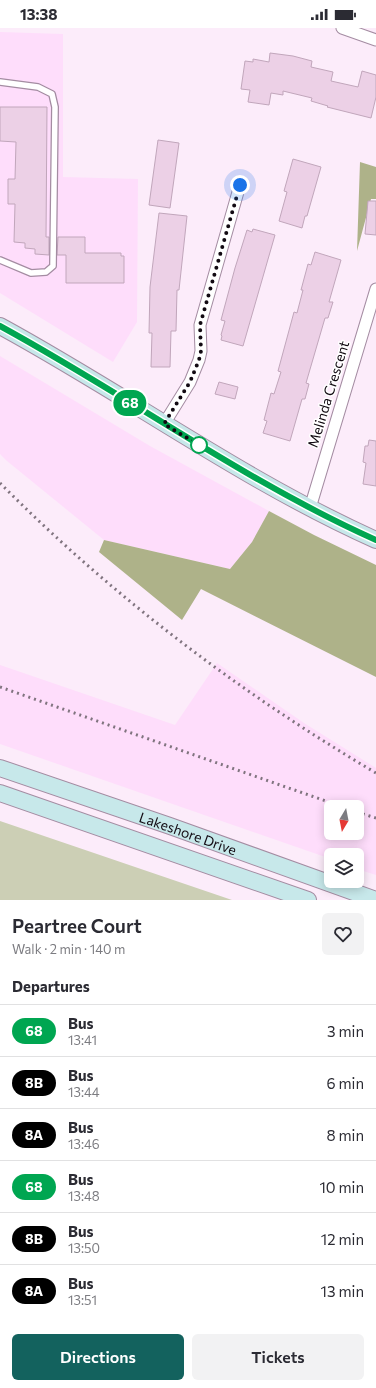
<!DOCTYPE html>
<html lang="en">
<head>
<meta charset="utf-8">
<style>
	body { margin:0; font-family:Commissioner,sans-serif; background:#f2f2f3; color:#2b2b33; height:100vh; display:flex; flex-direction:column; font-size:15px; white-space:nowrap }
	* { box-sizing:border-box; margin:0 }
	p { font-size:13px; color:#7c7c81 }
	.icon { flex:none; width:22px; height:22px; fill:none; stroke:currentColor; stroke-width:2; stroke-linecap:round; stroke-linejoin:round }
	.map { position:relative; height:872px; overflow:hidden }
	.side { display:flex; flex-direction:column; background:#fff; flex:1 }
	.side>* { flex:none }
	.badge { padding:0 8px; border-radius:13px; font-size:14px; line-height:26px }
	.needle { width:26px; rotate:190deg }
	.tools { position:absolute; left:324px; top:772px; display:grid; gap:8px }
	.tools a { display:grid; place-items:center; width:40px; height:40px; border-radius:6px; background:#fff; box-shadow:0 2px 10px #0003; font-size:20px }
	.you { position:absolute; width:20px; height:20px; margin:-10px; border:3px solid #fff; border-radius:50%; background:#1a73e8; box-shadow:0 0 0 6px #1a73e833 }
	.map>.badge { position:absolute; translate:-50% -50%; box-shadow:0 0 0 2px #fff }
	h2 { padding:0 12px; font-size:15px; line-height:36px }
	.round { display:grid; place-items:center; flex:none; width:42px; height:42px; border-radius:6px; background:#f2f2f3 }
	.head { display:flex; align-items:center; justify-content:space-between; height:68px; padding:0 12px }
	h1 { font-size:19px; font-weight:600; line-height:30px }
	.button { display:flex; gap:8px; margin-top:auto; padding:8px 12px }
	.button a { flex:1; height:46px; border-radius:6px; background:#13625e; color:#fff; font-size:16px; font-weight:600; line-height:46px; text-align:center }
	.button a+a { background:#f2f2f3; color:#2b2b33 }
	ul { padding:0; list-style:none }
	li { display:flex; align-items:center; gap:12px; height:52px; padding:0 12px; border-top:1px solid #e1e1e2 }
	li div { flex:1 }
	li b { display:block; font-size:15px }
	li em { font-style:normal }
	li .badge { min-width:44px; font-weight:700; text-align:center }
	.status { display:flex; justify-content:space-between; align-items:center; height:28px; padding:0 20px; background:#fff; direction:ltr }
	.status svg { height:11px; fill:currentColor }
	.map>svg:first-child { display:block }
	.built { fill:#feddfb; fill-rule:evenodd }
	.green { fill:#cccfb5 }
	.forest { fill:#aeb289 }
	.building { fill:#ecd0e6; stroke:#c1a6bb }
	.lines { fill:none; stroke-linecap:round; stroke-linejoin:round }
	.service-casing { stroke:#a48ca2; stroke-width:8 }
	.minor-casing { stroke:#a48ca2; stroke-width:13 }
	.secondary-casing { stroke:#a48ca2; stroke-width:18 }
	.service { stroke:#fff; stroke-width:5.5 }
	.minor { stroke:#fff; stroke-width:11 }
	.secondary { stroke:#c7e8ea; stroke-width:16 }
	.rail { stroke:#80747f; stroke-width:3; stroke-dasharray:2 4; stroke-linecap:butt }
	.line-casing { stroke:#fff; stroke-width:9 }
	.line { stroke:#00a651; stroke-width:6 }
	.walk { stroke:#120a12; stroke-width:4; stroke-dasharray:0 7.2 }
	.stop-dot { fill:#fff; stroke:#00a651; stroke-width:2 }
	.labels { text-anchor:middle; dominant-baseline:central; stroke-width:3; stroke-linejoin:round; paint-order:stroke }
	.street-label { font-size:14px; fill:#120a12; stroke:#fff }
</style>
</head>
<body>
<div class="status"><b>13:38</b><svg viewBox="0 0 49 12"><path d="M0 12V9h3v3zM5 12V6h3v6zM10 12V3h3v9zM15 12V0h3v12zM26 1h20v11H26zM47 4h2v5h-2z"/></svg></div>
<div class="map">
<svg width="376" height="872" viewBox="0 0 376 872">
	<rect width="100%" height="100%" fill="#fcecfa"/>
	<path class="built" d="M 0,4 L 63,6 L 63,149 L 138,151 L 137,294 L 113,334 L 0,265 Z
		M 0,328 L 150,418 L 269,483 L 252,514 L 230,541 L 104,512 L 7,433 L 0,426 Z
		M 217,635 L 304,695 L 376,740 L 376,847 L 357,841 L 357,827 L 331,827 L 331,831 L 0,716 L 0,637 L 175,697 ZM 331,779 L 357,779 L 357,805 L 331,805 Z"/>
	<path class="green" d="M 0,793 L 232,872 L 0,872 Z"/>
	<path class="forest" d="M 360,134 L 376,139 L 376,171 L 371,171 L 357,223 Z
		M 269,483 L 314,507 L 376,537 L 376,649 L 201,561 L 182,592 L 99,524 L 104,512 L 230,541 L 252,514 Z"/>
	<path class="building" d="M 270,25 L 293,28 L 312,33 L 311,39 L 333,44 L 331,53 L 358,59 L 362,43 L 376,47 L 376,69 L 371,90 L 327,79 L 328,78 L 311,73 L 312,70 L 283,63 L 283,67 L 271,65 L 269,77 L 248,74 L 250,62 L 241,61 L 245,33 L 253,34 L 253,31 L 269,34 Z
		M 0,79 L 47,79 L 46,209 L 49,209 L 49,227 L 35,226 L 35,221 L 25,220 L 25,215 L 14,214 L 15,176 L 8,176 L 8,151 L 15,151 L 16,114 L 0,113 Z
		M 158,112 L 179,115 L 170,180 L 149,177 Z
		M 293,131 L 321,139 L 307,188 L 305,188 L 302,200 L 279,193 L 287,164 L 284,163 Z
		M 368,173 L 376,173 L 376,207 L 365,206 Z
		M 159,185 L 187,188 L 179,262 L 177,262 L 176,303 L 171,303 L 170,339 L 151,339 L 152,305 L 149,305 L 150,259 Z
		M 253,201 L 275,207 L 243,318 L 221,312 L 222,308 L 221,307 L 225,293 L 221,292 L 235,240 L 247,202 L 252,204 Z
		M 58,209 L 85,209 L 85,225 L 121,225 L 121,228 L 124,228 L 124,255 L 66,255 L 66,227 L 57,227 Z
		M 315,224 L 341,232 L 329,274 L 333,274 L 328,290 L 325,290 L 306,355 L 309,356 L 305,371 L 302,371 L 290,413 L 263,405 L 267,393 L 264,392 L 271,365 L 274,366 L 281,344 L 278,343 L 294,284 L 297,285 L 303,262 L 301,262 L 308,236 L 311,237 Z
		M 219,354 L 238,359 L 235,371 L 215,366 Z
		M 369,412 L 376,413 L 376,458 L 363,456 L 366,435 L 363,434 L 365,418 L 368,418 Z"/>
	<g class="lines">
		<g class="service-casing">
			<path id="service" d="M 0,54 L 38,59 L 52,66 L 55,79 L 53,238 L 46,244 L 31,245 L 0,232"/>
		</g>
		<g class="minor-casing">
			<path id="minor" d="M 342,0 L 376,12
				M 164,396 L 190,354 L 199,332 L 201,323 L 200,297 L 240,157
				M 310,480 L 376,261"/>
		</g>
		<g class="secondary-casing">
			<g id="secondary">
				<path d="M 0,298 C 127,367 244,453 376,512"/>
				<path id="s1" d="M 0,740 L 170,798 L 376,872"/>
				<path d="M 0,765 L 308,872"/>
			</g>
		</g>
		<use href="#service" class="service"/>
		<use href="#minor" class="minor"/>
		<use href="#secondary" class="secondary"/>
		<path class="rail" d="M 0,455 C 112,568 239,664 376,745
			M 0,659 L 343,779
			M 357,784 L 376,790"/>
	</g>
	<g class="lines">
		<g class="line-casing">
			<path id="line" d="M 0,298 C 127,367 244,453 376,512"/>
		</g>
		<use href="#line" class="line"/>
		<path class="walk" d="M 199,417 L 164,396 L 190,354 L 199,332 L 201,323 L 200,297 L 240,157"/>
	</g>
	<circle class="stop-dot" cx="199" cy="417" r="8"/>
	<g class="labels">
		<g class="street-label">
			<text transform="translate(328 366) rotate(-73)">Melinda Crescent</text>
			<text stroke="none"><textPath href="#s1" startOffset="199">Lakeshore Drive</textPath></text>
		</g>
	</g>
</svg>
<div class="tools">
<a><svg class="needle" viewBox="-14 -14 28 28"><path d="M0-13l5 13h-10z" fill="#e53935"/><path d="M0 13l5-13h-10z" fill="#7c7c81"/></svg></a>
<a><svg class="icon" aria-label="layers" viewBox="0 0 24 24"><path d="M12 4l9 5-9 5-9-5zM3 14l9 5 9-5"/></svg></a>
</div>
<div class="you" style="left:240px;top:157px"></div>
<b class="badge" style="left:130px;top:375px;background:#00a651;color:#fff">68</b>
</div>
<section class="side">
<div class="head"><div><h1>Peartree Court</h1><p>Walk · 2 min · 140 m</p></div><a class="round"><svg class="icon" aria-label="heart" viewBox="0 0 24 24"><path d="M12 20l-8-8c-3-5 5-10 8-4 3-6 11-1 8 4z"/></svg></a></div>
<h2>Departures</h2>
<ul>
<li><span class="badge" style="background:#00a651;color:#fff">68</span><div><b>Bus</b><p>13:41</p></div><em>3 min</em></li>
<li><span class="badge" style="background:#000;color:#fff">8B</span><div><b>Bus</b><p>13:44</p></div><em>6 min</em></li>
<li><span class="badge" style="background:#000;color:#fff">8A</span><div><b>Bus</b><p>13:46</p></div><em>8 min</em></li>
<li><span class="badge" style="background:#00a651;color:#fff">68</span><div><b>Bus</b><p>13:48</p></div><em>10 min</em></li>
<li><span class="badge" style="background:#000;color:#fff">8B</span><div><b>Bus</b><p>13:50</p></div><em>12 min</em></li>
<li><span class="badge" style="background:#000;color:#fff">8A</span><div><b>Bus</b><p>13:51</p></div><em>13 min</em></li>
</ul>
<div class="button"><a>Directions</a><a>Tickets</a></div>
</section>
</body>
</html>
